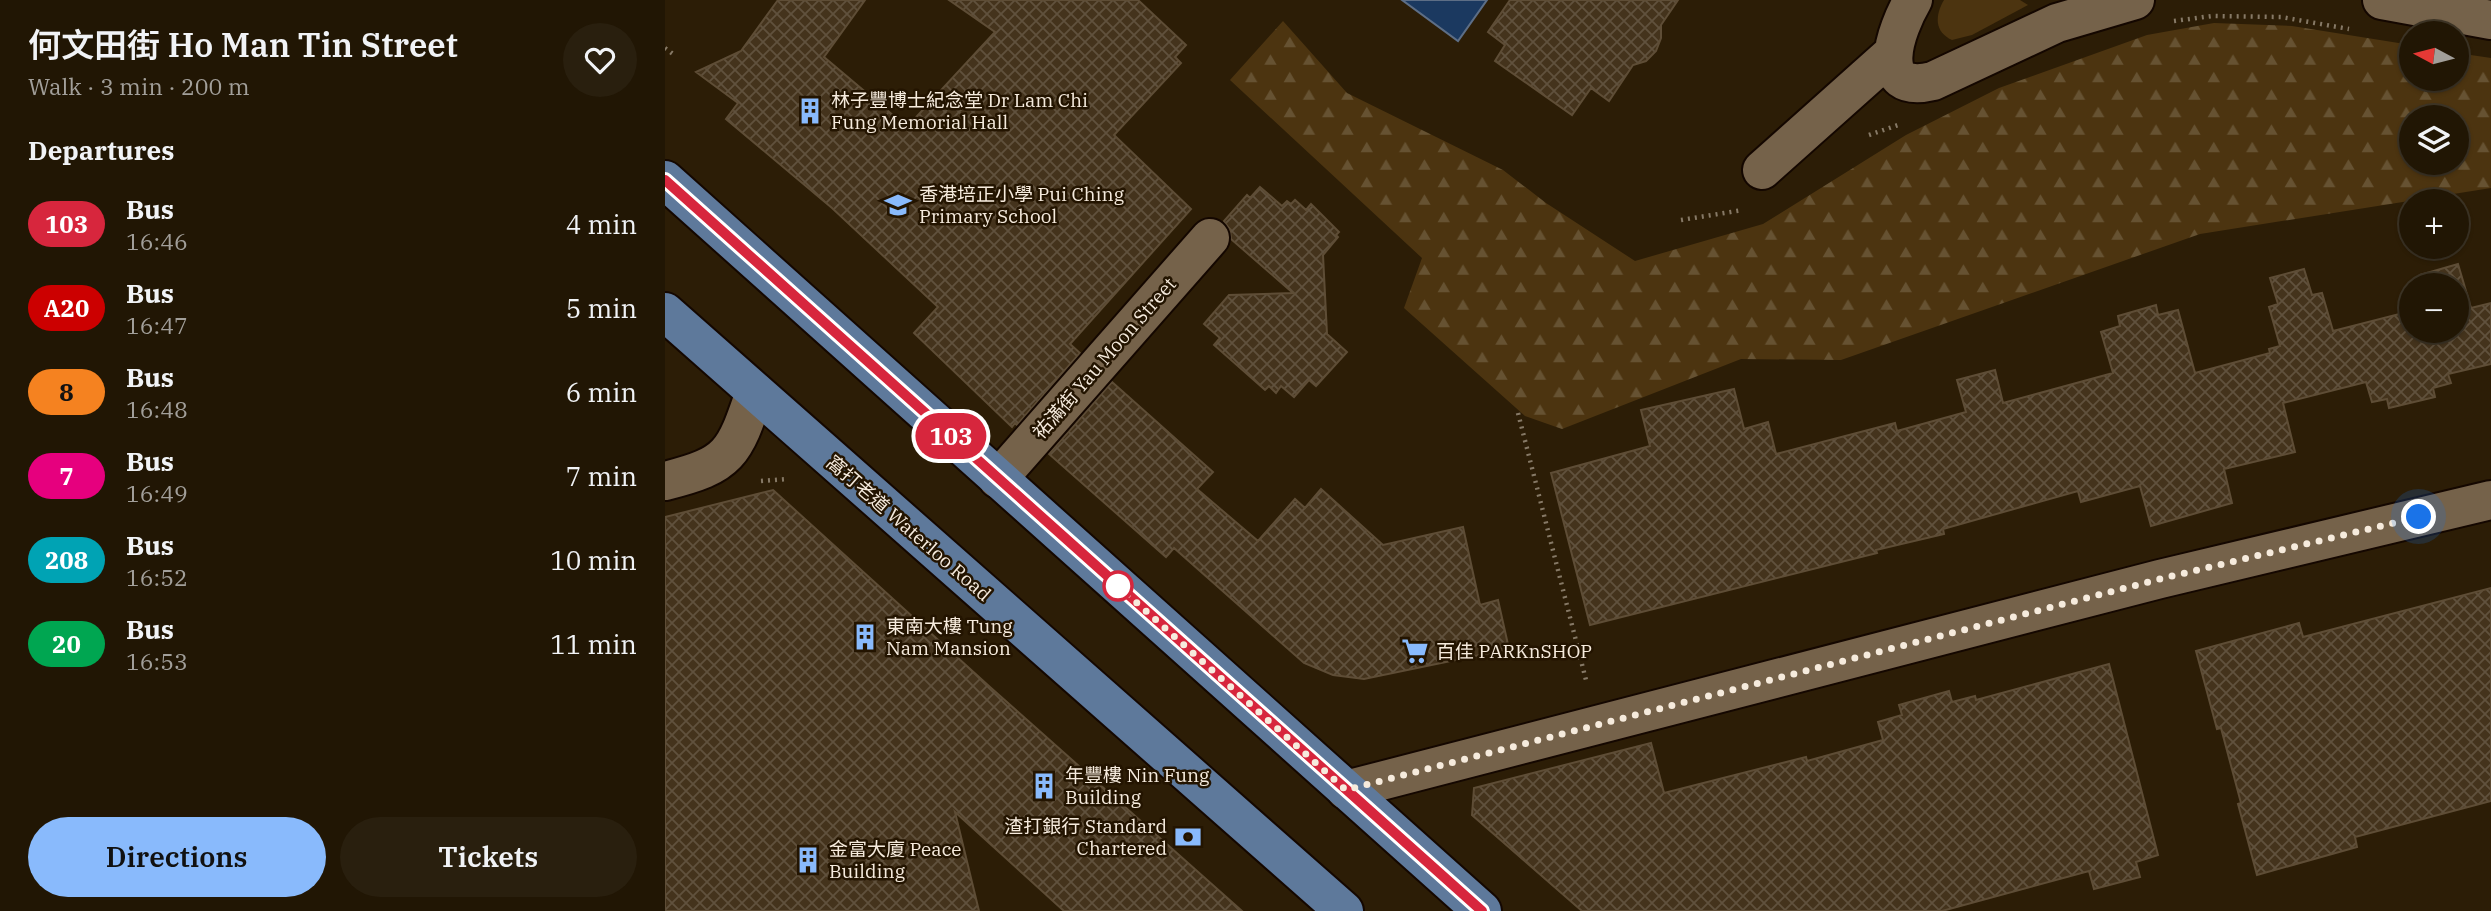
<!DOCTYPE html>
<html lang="en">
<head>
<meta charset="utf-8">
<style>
	body { margin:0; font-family:"IBM Plex Serif","Noto Sans TC",serif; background:#291f0e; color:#f1f3f6; height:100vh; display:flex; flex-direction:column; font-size:26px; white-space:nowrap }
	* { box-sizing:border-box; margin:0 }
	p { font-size:23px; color:#a29f9a }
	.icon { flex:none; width:38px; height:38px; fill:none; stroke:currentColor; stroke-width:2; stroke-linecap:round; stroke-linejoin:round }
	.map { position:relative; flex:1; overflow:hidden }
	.details { display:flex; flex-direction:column; background:#211604; width:665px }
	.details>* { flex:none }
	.badge { padding:0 14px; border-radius:23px; font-size:24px; line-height:46px }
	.needle { width:46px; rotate:277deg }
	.controls { position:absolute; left:1734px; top:21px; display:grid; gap:14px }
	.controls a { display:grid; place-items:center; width:70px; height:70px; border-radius:50%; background:#211604; box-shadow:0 2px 5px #0004,0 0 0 2px #3e3526; font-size:35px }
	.you { position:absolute; width:35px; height:35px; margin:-18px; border:5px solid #fff; border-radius:50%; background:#1a73e8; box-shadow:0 0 0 10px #1a73e833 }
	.map>.badge { position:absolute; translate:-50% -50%; box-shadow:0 0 0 4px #fff }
	h2 { padding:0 28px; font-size:26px; line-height:63px }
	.round { display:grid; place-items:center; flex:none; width:74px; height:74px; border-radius:37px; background:#291f0e }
	.summary { display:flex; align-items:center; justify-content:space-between; height:119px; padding:0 28px }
	h1 { font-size:33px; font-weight:600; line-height:52px }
	.button { display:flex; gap:14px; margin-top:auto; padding:14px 28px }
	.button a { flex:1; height:80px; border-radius:42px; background:#89bafc; color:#111; font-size:28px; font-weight:600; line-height:80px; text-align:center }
	.button a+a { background:#291f0e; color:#f1f3f6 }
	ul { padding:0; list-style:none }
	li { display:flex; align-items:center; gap:21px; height:84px; padding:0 28px }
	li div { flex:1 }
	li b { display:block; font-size:26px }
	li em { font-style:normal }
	li .badge { min-width:77px; font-weight:700; text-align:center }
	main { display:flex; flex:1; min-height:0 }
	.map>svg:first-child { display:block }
	.grass { fill:#4c3410 }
	.forest { fill:url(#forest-firs); fill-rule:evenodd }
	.water { fill:#1b3960; stroke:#5d6e86; stroke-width:2 }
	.building { fill:url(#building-cross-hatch); stroke:#5e4d36; stroke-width:2 }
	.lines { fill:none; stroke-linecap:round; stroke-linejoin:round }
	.minor-casing { stroke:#140700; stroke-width:42 }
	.primary-casing { stroke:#140700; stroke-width:42 }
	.path { stroke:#867966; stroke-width:4.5; stroke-dasharray:2 5; stroke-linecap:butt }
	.minor { stroke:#75624a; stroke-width:38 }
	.primary { stroke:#5e799b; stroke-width:38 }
	.line-casing { stroke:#fff; stroke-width:16 }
	.line { stroke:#d7263d; stroke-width:10 }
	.walk { stroke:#f6ebdd; stroke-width:7; stroke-dasharray:0 12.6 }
	.stop-dot { fill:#fff; stroke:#d7263d; stroke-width:3.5 }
	.labels { text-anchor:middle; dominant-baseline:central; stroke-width:5; stroke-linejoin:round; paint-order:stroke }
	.poi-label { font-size:19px; fill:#f6ebdd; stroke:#231400; text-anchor:start }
	.street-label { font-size:19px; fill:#f6ebdd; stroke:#231400 }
</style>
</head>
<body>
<main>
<section class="details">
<div class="summary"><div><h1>何文田街 Ho Man Tin Street</h1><p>Walk · 3 min · 200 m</p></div><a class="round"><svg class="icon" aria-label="heart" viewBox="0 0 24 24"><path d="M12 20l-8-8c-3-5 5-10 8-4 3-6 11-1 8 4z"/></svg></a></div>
<h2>Departures</h2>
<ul>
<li><span class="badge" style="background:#d7263d;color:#fff">103</span><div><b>Bus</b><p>16:46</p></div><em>4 min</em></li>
<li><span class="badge" style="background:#c00;color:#fff">A20</span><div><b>Bus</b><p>16:47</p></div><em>5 min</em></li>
<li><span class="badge" style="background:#f58220;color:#111">8</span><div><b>Bus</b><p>16:48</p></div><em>6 min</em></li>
<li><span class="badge" style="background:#e6007e;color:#fff">7</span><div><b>Bus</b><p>16:49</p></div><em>7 min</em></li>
<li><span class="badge" style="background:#00a3b4;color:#fff">208</span><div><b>Bus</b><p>16:52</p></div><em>10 min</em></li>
<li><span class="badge" style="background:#00a651;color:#fff">20</span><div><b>Bus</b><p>16:53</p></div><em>11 min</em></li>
</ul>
<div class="button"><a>Directions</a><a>Tickets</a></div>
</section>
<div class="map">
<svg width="1826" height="911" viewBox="0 0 1826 911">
	<defs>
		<pattern id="forest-firs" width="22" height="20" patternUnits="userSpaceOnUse" patternTransform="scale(1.75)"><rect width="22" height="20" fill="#4c3410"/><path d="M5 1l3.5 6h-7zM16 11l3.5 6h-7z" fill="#665232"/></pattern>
		<pattern id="building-cross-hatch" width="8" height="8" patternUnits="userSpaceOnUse" patternTransform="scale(1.75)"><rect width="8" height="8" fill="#44331c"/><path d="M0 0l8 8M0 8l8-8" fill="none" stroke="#60513d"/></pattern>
	</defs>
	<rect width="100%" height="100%" fill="#2c1d06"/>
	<path class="grass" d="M 1279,0 L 1355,0 L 1363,5 L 1307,35 L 1287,40 C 1269,32 1270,15 1279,0 Z"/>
	<path class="forest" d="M 618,21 L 682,93 L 838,170 L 881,203 L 970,261 L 1098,224 L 1241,135 L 1334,88 L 1482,35 L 1549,23 L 1627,26 L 1746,45 L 1746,79 L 1792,79 L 1792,53 L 1826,58 L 1826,188 L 1535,234 L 1176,360 L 1076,359 L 897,429 L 860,416 L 739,308 L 757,258 L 565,80 ZM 1746,117 L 1792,117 L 1792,163 L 1746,163 Z"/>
	<path class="water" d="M 737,0 L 822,0 L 793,41 Z"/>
	<path class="building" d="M 113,0 L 200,0 L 159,57 L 242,127 L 330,32 L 284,0 L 473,0 L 521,45 L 510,57 L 516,63 L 449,135 L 526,209 L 405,344 L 415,353 L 352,425 L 350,423 L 347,427 L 249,333 L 273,307 L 167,208 L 61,119 L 73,103 L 31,72 L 76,51 Z
		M 845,0 L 1013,0 L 996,25 L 996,38 L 991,51 L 981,61 L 968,65 L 944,101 L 926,88 L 907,115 L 830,61 L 840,45 L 823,32 Z
		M 595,187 L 617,206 L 622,201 L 626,204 L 630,200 L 641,210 L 646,204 L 674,232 L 671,235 L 673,237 L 658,255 L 662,334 L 682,352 L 651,386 L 644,380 L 629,397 L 616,386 L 611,393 L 604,386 L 600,390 L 549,345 L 555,338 L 539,324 L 564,295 L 628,293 L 566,239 L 565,230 L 559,221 L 582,195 L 585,198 Z
		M 1793,264 L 1806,308 L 1826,303 L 1826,364 L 1783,374 L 1786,383 L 1768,388 L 1770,397 L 1724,408 L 1722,399 L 1707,402 L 1701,382 L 1618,403 L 1630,452 L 1559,469 L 1567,503 L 1486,526 L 1475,486 L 1416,502 L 1413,491 L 1278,529 L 1279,534 L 1211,550 L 1212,553 L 925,625 L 886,473 L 985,446 L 976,410 L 1069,389 L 1079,429 L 1103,422 L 1111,454 L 1230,423 L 1232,431 L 1301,412 L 1292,380 L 1330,370 L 1338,403 L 1448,373 L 1436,332 L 1455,326 L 1453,316 L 1491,305 L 1493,315 L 1513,310 L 1530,373 L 1605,353 L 1604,349 L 1615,346 L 1604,307 L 1613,304 L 1605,278 L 1639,269 L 1647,295 L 1657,293 L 1668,331 L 1746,311 L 1746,331 L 1792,331 L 1792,285 L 1758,285 L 1755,275 Z
		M 447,382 L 548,472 L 532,489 L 593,541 L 630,499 L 640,508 L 656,489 L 718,545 L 798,527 L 815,605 L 833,600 L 844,649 L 699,679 L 668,675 L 639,663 L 509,548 L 501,557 L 384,454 Z
		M 108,490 L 325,687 L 577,911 L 399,911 L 290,812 L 314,911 L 0,911 L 0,517 Z
		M 1826,588 L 1826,801 L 1690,837 L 1692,847 L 1592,875 L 1573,804 L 1576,803 L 1556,728 L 1552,729 L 1531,651 L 1634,623 L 1638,637 Z
		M 1444,664 L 1493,855 L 1471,862 L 1475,877 L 1429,889 L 1424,871 L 1277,911 L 917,911 L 807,815 L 809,788 L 986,743 L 999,793 L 1141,757 L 1142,761 L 1218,740 L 1213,722 L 1237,715 L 1234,705 L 1284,691 L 1287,702 L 1310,696 L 1311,700 Z"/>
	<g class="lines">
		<g class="minor-casing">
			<path id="minor" d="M 1248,0 C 1231,29 1206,96 1268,81 L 1392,23 L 1470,0
				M 1717,0 L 1826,20
				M 1097,170 L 1227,54
				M 333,479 L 545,238
				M 0,481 C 65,465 69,454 90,392
				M 681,790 L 1495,579 L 1826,500"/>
		</g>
		<g class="primary-casing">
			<path id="primary" d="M 0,180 L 817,911
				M 0,312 L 679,911"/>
		</g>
		<path class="path" d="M 1509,21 L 1547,16 L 1616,17 L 1684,29
			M 0,48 L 8,54
			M 1204,135 L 1236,124
			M 1016,220 L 1078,210
			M 853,413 L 922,684
			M 96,481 L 122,479"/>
		<use href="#minor" class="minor"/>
		<use href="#primary" class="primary"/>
	</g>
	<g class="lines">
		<g class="line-casing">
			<path id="line" d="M 0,180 L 817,911"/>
		</g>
		<use href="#line" class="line"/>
		<path class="walk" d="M 453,586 L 681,790 L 1495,579 L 1754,517"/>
	</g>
	<defs>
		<g id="building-bare" transform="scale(2.1)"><path d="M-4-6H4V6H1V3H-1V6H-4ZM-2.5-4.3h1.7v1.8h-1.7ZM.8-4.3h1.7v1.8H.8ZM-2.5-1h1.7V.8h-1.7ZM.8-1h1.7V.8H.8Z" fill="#89bafc" stroke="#231400" stroke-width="2.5" paint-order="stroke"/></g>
		<g id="school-bare" transform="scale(2.1)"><path d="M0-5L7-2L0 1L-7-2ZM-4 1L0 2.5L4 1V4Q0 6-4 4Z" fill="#89bafc" stroke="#231400" stroke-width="2.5" paint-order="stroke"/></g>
		<g id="supermarket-bare" transform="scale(2.1)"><path d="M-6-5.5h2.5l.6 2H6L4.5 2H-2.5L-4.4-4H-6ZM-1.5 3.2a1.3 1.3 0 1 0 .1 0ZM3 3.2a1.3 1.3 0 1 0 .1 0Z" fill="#89bafc" stroke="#231400" stroke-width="2.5" paint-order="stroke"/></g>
		<g id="bank-bare" transform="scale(2.1)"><path d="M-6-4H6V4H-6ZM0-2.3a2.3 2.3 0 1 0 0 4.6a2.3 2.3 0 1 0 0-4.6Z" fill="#89bafc" stroke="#231400" stroke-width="2.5" paint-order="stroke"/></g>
	</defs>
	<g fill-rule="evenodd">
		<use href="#building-bare" x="145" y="111"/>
		<use href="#school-bare" x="233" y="205"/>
		<use href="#building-bare" x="200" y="637"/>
		<use href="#supermarket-bare" x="750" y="651"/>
		<use href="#building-bare" x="379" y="786"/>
		<use href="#bank-bare" x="523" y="837"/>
		<use href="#building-bare" x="143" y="860"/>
	</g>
	<circle class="stop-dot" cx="453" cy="586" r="14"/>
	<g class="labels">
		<g class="poi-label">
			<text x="166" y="100">林子豐博士紀念堂 Dr Lam Chi<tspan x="166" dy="22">Fung Memorial Hall</tspan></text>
			<text x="254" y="194">香港培正小學 Pui Ching<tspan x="254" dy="22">Primary School</tspan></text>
			<text x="221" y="626">東南大樓 Tung<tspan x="221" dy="22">Nam Mansion</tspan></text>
			<text x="771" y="651">百佳 PARKnSHOP</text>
			<text x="400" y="775">年豐樓 Nin Fung<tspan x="400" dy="22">Building</tspan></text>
			<text x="502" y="826" text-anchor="end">渣打銀行 Standard<tspan x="502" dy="22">Chartered</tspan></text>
			<text x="164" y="849">金富大廈 Peace<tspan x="164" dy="22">Building</tspan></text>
		</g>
		<g class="street-label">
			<text transform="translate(439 358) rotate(-49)">祐滿街 Yau Moon Street</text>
			<text transform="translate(244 528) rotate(41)">窩打老道 Waterloo Road</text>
		</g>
	</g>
</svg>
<div class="controls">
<a><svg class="needle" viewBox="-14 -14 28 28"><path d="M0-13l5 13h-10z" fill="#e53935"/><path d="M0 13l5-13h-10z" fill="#a29f9a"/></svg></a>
<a><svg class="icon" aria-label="layers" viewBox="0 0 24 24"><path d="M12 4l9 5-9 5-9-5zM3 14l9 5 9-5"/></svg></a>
<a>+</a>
<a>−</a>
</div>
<div class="you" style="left:1754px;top:517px"></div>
<b class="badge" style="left:286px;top:436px;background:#d7263d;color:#fff">103</b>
</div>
</main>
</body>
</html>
